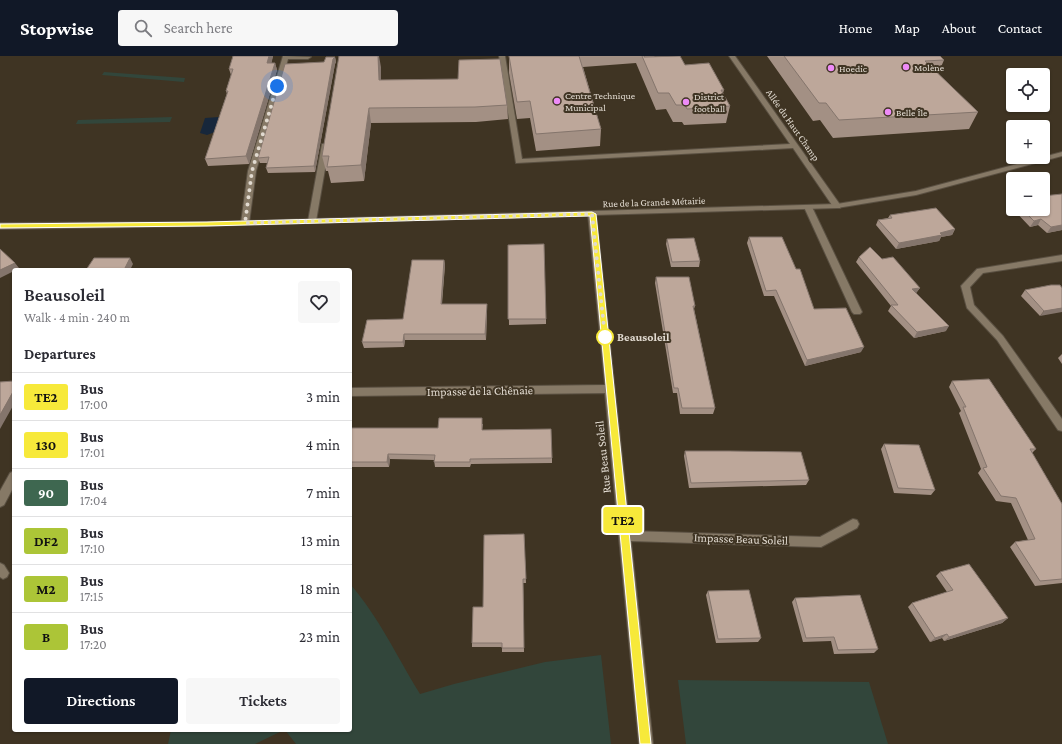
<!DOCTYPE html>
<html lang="en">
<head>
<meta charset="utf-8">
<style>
	body { margin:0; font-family:"Crimson Pro",serif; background:#f7f7f7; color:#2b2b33; height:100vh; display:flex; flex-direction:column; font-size:15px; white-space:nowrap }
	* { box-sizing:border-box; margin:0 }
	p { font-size:13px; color:#7c7c81 }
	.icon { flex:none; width:22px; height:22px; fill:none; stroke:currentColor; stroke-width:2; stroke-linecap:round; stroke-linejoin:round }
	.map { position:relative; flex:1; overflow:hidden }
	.sheet { position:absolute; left:12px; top:212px; width:340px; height:464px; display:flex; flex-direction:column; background:#fff; border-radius:4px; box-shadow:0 1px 3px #0004 }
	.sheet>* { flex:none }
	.badge { padding:0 8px; border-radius:3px; font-size:14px; line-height:26px }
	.tools { position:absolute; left:1006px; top:12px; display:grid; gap:8px }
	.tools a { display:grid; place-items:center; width:44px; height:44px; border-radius:4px; background:#fff; box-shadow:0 1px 3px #0004; font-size:20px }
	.you { position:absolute; width:20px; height:20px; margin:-10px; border:3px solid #fff; border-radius:50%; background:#1a73e8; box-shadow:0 0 0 6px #1a73e833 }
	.map>.badge { position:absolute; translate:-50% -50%; box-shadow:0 0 0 2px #fff }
	h2 { padding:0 12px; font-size:15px; line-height:36px }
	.round { display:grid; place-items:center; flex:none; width:42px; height:42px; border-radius:4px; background:#f7f7f7 }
	.head { display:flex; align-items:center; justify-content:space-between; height:68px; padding:0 12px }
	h1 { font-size:19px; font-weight:600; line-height:30px }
	.button { display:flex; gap:8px; margin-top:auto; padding:8px 12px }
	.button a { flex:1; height:46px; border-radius:4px; background:#111827; color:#fff; font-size:16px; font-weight:600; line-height:46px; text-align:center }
	.button a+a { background:#f7f7f7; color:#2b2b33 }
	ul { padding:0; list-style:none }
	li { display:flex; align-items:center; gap:12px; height:48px; padding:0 12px; border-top:1px solid #e1e1e2 }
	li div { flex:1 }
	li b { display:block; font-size:15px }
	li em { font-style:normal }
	li .badge { min-width:44px; font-weight:700; text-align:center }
	header { display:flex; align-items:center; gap:24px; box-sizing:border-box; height:56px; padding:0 20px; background:#111827; color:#fff }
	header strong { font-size:19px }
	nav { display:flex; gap:22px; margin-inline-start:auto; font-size:14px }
	.search { width:280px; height:36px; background:#f7f7f7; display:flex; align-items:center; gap:10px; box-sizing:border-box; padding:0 14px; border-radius:4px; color:#7c7c81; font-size:15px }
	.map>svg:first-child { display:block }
	.green { fill:#32463b }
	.water { fill:#17273b }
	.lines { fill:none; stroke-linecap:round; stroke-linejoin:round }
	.lane-casing { stroke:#5a5042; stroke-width:2 }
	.street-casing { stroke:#5a5042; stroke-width:2 }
	.secondary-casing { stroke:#5a5042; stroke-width:2 }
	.lane { fill:#867966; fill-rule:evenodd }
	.street { fill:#867966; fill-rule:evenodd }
	.secondary { fill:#867966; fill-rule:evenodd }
	.wall { fill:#a39084 }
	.shaded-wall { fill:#84756c }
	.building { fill:#bda79a; stroke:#84756c }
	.line { fill:#f7e93a; stroke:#fff }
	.walk { stroke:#e1dad0; stroke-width:4; stroke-dasharray:0 7.2 }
	.poi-dot { fill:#ee8bf8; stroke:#3f3423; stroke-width:1.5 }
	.stop-dot { fill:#fff; stroke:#f7e93a; stroke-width:2 }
	.labels { text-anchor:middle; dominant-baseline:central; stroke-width:4; stroke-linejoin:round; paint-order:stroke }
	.far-poi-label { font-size:10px; fill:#e1dad0; stroke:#3f3423; text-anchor:start }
	.far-street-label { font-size:10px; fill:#e1dad0; stroke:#3f3423 }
	.stop-label { font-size:12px; font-weight:bold; fill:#e1dad0; stroke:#3f3423; text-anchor:start }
	.street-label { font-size:12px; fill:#e1dad0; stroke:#3f3423 }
</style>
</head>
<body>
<header>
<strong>Stopwise</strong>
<div class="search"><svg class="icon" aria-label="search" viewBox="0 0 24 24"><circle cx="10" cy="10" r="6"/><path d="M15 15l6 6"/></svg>Search here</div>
<nav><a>Home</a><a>Map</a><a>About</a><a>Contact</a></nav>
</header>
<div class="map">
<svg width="1062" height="688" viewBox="0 0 1062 688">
	<rect width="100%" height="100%" fill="#3f3423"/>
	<path class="green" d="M 104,16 L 185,22 L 184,26 L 102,19 Z
		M 172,61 L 170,66 L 76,68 L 78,64 Z
		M 350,528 C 379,561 397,601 420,638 L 454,628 L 545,606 L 601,599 L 611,688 L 296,688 L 285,674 L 350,674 Z
		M 678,624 L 869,626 L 888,688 L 686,688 Z
		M 171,674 L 284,674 L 255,688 L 168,688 Z"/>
	<path class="water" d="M 219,61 L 215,76 L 207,79 L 200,77 L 205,62 Z"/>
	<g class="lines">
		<g class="lane-casing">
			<path id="lane" d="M 499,0 L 505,0 L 522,103 L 790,88 L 729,0 L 735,0 L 841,150 L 840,152 L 834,152 L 793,92 L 516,107 Z
				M 322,88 L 325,88 L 329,90 L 316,165 L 312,167 L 308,165 Z"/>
		</g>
		<g class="street-casing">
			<path id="street" d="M 283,0 L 311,1 L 308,3 L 288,3 L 256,115 L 249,167 L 245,169 L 241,167 L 248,115 Z
				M 805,149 L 808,149 L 812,151 L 862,256 L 860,258 L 854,258 L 852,256 L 804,151 Z
				M 589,156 L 595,156 L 596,158 L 630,475 L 820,481 L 853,463 L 857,464 L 859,468 L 857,472 L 821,491 L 631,485 L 653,688 L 639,688 L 605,337 L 350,340 L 350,332 L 605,329 L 588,158 Z
				M 1062,199 L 1062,205 L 983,217 L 970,231 L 974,249 L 1003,280 L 1062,363 L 1062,375 L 1058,374 L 997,284 L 967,252 L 961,230 L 977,213 Z
				M 14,415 L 14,430 L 4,449 L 0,451 L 0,435 L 10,417 Z
				M 0,507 L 4,509 L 9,517 L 7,521 L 3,523 L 0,521 Z"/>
		</g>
		<g class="secondary-casing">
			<path id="secondary" d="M 1062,96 L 1062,100 L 916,139 L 837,152 L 207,170 L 0,173 L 0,167 L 207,166 L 837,148 L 916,135 Z"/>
		</g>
		<use href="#lane" class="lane"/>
		<use href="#street" class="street"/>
		<use href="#secondary" class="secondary"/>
	</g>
	<path class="wall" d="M 273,0 L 271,7 L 275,7 L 277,14 L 249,108 L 208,110 L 205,103 L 227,38 L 226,35 L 231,19 L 229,13 Z
		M 509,0 L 655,0 L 654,1 L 685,9 L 724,34 L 723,37 L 730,50 L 726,67 L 684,69 L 682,66 L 673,66 L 666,53 L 656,54 L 636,7 L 583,11 L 601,73 L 600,90 L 536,95 L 530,62 L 517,63 L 509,17 Z
		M 767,0 L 940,0 L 944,4 L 938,18 L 978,56 L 969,73 L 833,82 L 820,64 L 813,65 Z
		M 335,1 L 336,6 L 335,8 L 315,116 L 268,117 L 266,112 L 268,107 L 260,107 L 258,102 L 324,6 Z
		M 381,11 L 381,24 L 507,49 L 508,63 L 476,66 L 371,67 L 364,125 L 331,127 L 328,115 L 326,115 L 322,100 Z
		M 1062,138 L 1062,174 L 1047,177 L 1038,169 L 1030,171 L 1010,150 L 1013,145 L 1013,153 L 1043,153 Z
		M 890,159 L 955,173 L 952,179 L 941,181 L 939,185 L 896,193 L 876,169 L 878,164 L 888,162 Z
		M 749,181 L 814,253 L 861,296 L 805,310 L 774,240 L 764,240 L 747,187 Z
		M 667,183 L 700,205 L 699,211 L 671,211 L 666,188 Z
		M 508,189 L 546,263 L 546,268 L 509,269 Z
		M 859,201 L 882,203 L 920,232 L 916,237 L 946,275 L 914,282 L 888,255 L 891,250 L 856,206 Z
		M 444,204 L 445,209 L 442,248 L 487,248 L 487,254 L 486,284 L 405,284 L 404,291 L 364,292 L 362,286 L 403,263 Z
		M 656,221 L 695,250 L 694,253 L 715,352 L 713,358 L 680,358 L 677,337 L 673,337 L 655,227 Z
		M 1062,232 L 1040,260 L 1021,240 L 1025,234 Z
		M 1062,298 L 1062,308 L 1058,302 Z
		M 952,325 L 1036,393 L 1032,397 L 1062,448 L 1062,527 L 1035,530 L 1010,491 L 1015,486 L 1028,484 L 1011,447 L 996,445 L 978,417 L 981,413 L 959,357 L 961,355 L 949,331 Z
		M 483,368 L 482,374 L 552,402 L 552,407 L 471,408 L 470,411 L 435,411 L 434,404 L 390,403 L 389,411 L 352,411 L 352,409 L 350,409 L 350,372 L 438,372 Z
		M 884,388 L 935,434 L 931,439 L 894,437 L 881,393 Z
		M 685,395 L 809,424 L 806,429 L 689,432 L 684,400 Z
		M 524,478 L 526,527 L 523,527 L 524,596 L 502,596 L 502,591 L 472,591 L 472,587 L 483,551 Z
		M 940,516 L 1008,562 L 1002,567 L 944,585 L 942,582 L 930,586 L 908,551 L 912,547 L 947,536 L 936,520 Z
		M 708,535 L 761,582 L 758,586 L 716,587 L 706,539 Z
		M 795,542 L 878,593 L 874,597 L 834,598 L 831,585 L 803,586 L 792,546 Z"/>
	<path class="shaded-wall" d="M 269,0 L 273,0 L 270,15 L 267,7 Z
		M 378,0 L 379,0 L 381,11 L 381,38 L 379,24 Z
		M 335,1 L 336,6 L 335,8 L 315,116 L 314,110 L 333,3 Z
		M 275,7 L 277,14 L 249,108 L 246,100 Z
		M 369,52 L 371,67 L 364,125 L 361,109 Z
		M 1041,163 L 1038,169 L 1030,171 L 1034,165 Z
		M 1062,169 L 1062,174 L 1047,177 L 1051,171 Z
		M 955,173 L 952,179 L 941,181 L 939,185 L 896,193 L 899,187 Z
		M 130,202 L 133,208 L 130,214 L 124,214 Z
		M 444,204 L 445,209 L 441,254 L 441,248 Z
		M 15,207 L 19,212 L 16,214 L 14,214 L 14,215 L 0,222 L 0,214 Z
		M 920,232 L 916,237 L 912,233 Z
		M 487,248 L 487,254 L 486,284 L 485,278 Z
		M 1062,252 L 1062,256 L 1040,260 L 1044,255 Z
		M 949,270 L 946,275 L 914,282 L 917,276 Z
		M 404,278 L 405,284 L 404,291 L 403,286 Z
		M 864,291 L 861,296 L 805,310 L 807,304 Z
		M 14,334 L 14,348 L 0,373 L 0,359 Z
		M 388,398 L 390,403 L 389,411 L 387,406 Z
		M 1008,562 L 1002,567 L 944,585 L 949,581 Z
		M 947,578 L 942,582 L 930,586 L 935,582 Z"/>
	<path class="building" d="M 233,0 L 269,0 L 267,7 L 275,7 L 246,100 L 205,103 L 228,35 L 226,35 L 233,13 L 229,13 Z
		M 339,0 L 378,0 L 379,24 L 458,23 L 459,4 L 500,3 L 507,49 L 475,51 L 369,52 L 361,109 L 327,111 L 329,100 L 322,100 Z
		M 509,0 L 579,0 L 601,73 L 536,78 L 530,45 L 517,46 Z
		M 642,0 L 645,0 L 644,1 L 680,0 L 685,9 L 709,7 L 724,34 L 721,34 L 730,50 L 687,53 L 685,49 L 676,49 L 669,37 L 658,37 Z
		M 784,0 L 940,0 L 944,4 L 925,5 L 978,56 L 839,64 L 826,47 L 819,47 Z
		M 326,1 L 335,1 L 333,3 L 314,110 L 266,112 L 269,101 L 258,102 L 285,8 L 324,6 Z
		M 1062,138 L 1062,169 L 1051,171 L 1041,163 L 1034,165 L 1022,153 L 1043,153 L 1043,140 Z
		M 936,152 L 955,173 L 940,177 L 942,179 L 899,187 L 878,164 L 892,162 L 890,159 Z
		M 749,181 L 782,181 L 796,213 L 800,213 L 814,253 L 846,252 L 864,291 L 807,304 L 776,234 L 766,235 Z
		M 694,182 L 700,205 L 672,206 L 667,183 Z
		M 544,188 L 546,263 L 508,263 L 508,189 Z
		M 870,191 L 882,203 L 893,201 L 920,232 L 912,233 L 949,270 L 917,276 L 891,249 L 898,249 L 859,201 Z
		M 0,193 L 15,207 L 0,214 Z
		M 94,202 L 130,202 L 124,214 L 86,214 Z
		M 412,204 L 444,204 L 441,248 L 487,248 L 485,278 L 404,278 L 403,286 L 362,286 L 367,264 L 403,263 Z
		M 656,221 L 689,221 L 695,250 L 693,250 L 715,352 L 682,352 L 678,332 L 674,332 Z
		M 1051,229 L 1060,229 L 1062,232 L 1062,252 L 1044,255 L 1025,234 Z
		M 989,323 L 1036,393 L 1030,393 L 1062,448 L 1062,523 L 1040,525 L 1015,486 L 1035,483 L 1016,442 L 1001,440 L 983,412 L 987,411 L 963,351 L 966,351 L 952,325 Z
		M 14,325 L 14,334 L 0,359 L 0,326 Z
		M 439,362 L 482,362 L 482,374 L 551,373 L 552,402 L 470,403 L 470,406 L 434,406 L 435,399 L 388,398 L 387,406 L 350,406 L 350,372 L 438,372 Z
		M 884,388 L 919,389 L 935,434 L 898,432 Z
		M 685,395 L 729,395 L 801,396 L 809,424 L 691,427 Z
		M 524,478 L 526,523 L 523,523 L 524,592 L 502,592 L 502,587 L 472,587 L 473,551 L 483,551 L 484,479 Z
		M 969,508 L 1008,562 L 949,581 L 947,578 L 935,582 L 912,547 L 953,534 L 940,516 Z
		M 749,534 L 761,582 L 718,583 L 708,535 Z
		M 860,539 L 878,593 L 838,594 L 834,581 L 806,582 L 795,542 Z"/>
	<path class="line" d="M 592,156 L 596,158 L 651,688 L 640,688 L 590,160 L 207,170 L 0,172 L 0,168 L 207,166 Z"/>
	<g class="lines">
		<path class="walk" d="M 277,30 L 252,115 L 245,167 L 592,158 L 605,281"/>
	</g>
	<g class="poi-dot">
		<circle cx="906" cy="11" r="4"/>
		<circle cx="831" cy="12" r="4"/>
		<circle cx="557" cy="45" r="4"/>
		<circle cx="686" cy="46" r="4"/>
		<circle cx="888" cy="56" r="4"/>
	</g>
	<circle class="stop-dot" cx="605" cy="281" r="8"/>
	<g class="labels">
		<g class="far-poi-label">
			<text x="914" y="11">Molène</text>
			<text x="839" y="12">Hoedic</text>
			<text x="565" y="39">Centre Technique<tspan x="565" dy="12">Municipal</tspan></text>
			<text x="694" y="40">District<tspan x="694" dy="12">football</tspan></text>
			<text x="896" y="56">Belle Île</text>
		</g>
		<g class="far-street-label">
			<text transform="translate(793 69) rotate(55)">Allée du Haut Champ</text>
			<text transform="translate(654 146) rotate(-2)">Rue de la Grande Métairie</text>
		</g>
		<g class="stop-label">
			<text x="617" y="281">Beausoleil</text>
		</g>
		<g class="street-label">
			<text transform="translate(480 335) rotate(-1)">Impasse de la Chênaie</text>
			<text transform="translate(603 401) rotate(-96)">Rue Beau Soleil</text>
			<text transform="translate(741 483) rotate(2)">Impasse Beau Soleil</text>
		</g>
	</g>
</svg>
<div class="tools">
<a><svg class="icon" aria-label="locate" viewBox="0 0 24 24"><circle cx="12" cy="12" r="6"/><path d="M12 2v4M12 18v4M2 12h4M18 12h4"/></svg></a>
<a>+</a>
<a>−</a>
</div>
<div class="you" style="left:277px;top:30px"></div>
<b class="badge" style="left:623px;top:464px;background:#f7e93a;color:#111">TE2</b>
<section class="sheet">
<div class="head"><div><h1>Beausoleil</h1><p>Walk · 4 min · 240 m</p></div><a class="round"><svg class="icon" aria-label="heart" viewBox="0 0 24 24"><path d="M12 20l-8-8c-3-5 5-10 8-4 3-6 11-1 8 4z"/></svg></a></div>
<h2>Departures</h2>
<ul>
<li><span class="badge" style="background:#f7e93a;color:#111">TE2</span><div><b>Bus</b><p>17:00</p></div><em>3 min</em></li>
<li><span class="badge" style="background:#f7e93a;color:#111">130</span><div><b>Bus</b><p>17:01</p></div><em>4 min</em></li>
<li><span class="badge" style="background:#3e6750;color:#fff">90</span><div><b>Bus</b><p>17:04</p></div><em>7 min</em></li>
<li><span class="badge" style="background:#acc537;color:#111">DF2</span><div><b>Bus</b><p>17:10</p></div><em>13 min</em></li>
<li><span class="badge" style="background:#acc537;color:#111">M2</span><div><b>Bus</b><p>17:15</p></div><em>18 min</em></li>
<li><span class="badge" style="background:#acc537;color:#111">B</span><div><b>Bus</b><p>17:20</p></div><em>23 min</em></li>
</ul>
<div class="button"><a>Directions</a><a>Tickets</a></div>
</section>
</div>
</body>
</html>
